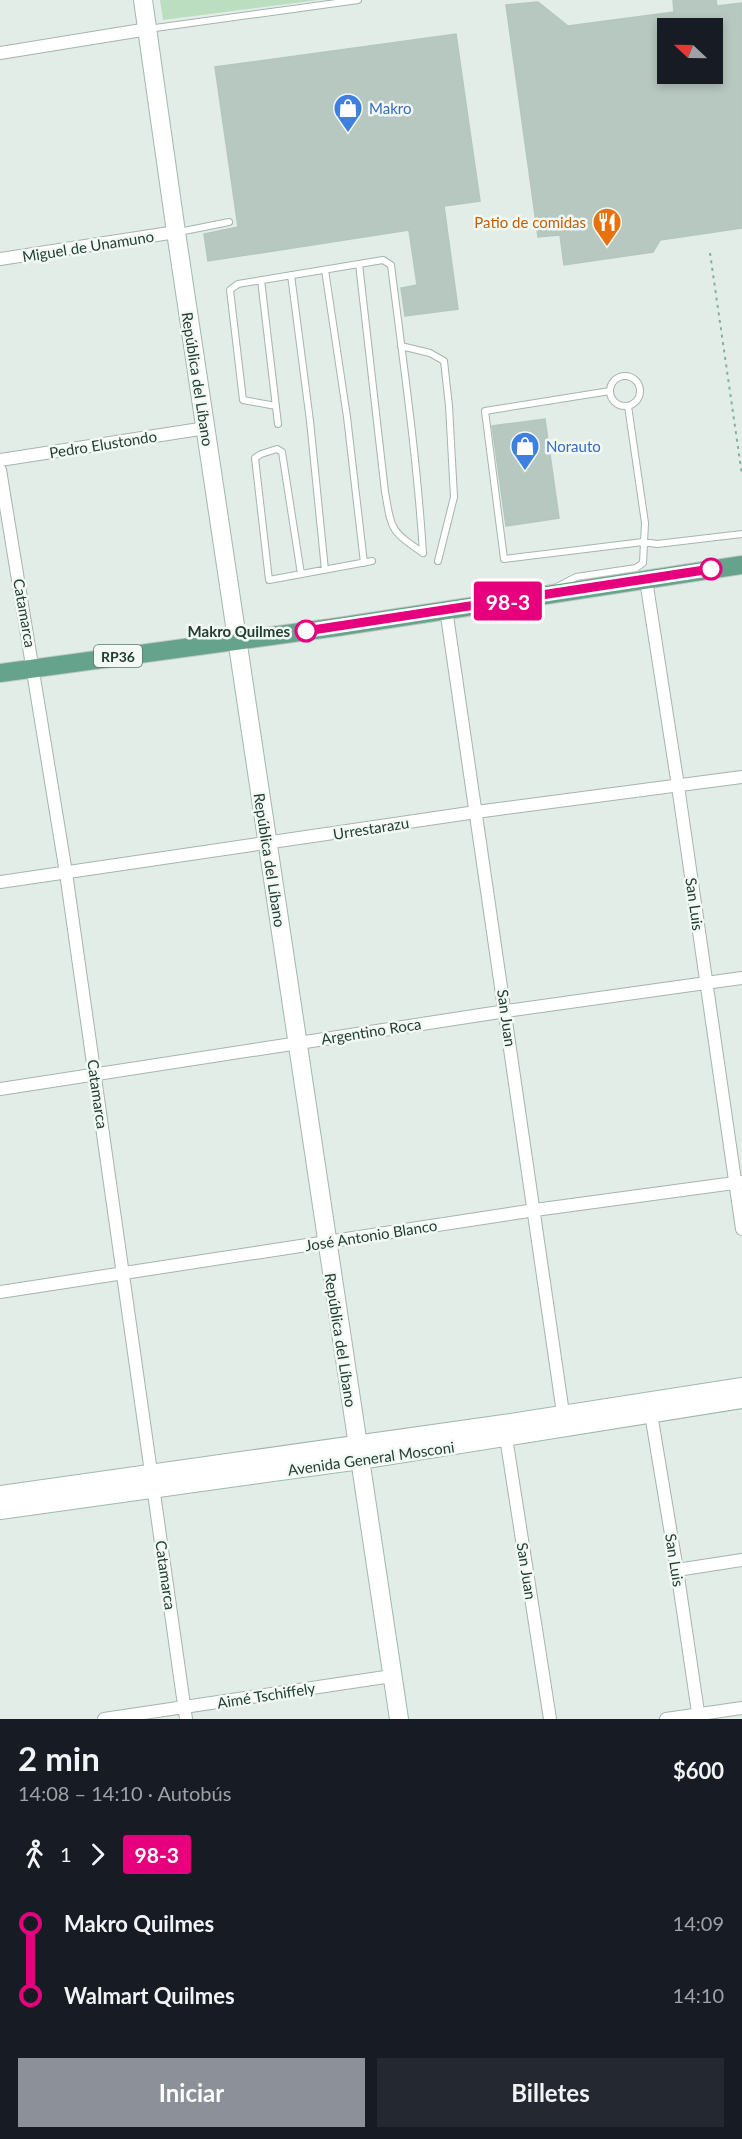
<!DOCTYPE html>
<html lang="es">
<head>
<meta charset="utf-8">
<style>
	body { margin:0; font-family:Lato,sans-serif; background:#242831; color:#f1f3f6; height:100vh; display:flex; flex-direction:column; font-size:22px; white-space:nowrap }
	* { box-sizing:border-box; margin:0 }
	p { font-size:20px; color:#9ea1a6 }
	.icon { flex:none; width:33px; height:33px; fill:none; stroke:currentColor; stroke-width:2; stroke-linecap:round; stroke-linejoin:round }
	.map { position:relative; height:1719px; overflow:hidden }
	.side { display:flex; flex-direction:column; background:#171b24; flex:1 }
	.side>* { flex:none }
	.badge { padding:0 12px; border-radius:4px; font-size:21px; line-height:39px }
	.needle { width:39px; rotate:292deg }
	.tools { position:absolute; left:657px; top:18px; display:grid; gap:12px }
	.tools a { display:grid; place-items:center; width:66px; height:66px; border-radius:0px; background:#171b24; box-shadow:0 3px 9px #0003; font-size:30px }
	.map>.badge { position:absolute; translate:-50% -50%; box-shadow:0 0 0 3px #fff }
	.legs { display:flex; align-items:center; gap:9px; height:66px; padding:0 18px; font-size:20px }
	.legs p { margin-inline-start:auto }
	.overview { display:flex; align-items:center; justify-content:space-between; height:102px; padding:0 18px }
	h1 { font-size:33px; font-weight:700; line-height:45px }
	.primary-button { display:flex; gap:12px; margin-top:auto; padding:12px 18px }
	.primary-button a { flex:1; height:69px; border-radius:0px; background:#8c9099; color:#fff; font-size:24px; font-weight:700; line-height:69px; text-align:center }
	.primary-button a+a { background:#242831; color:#f1f3f6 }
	ul { padding:0 18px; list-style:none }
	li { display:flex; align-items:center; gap:21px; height:72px; font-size:22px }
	li i { display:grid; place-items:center; width:9px; height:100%; margin:0 8px; background:currentColor }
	li i::after { content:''; width:15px; height:15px; margin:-8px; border:4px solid; border-radius:50%; background:#171b24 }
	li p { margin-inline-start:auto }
	li:first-child i { background:linear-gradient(#0000 50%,currentColor 0) }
	li:last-child i { background:linear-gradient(currentColor 50%,#0000 0) }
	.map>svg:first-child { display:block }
	.green { fill:#bbdec1 }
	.building { fill:#b7c8c0; stroke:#b4c7bd; stroke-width:1.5; fill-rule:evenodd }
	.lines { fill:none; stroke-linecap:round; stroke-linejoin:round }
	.lane-casing { stroke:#a5b5ae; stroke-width:8 }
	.street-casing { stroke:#a5b5ae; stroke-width:14 }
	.secondary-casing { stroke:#a0b9ae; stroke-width:20 }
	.primary-casing { stroke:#c1c9c6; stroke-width:20 }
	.path { stroke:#82b19e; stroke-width:2; stroke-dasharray:3 4.5; stroke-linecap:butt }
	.lane { stroke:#fff; stroke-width:6 }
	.street { stroke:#fff; stroke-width:12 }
	.secondary { stroke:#fff; stroke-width:18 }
	.primary { stroke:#66a38d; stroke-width:18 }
	.line-1-casing { stroke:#fff; stroke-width:14 }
	.line-1 { stroke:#e6007e; stroke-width:9 }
	.stop-1-dot { fill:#fff; stroke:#e6007e; stroke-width:3 }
	.labels { text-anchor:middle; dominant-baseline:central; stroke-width:5; stroke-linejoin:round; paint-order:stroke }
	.shield { fill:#f3f9f5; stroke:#61766e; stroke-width:1.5 }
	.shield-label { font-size:14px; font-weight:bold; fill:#223e34 }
	.shop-label { font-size:15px; fill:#366cbe; stroke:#f3f9f5; text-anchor:start }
	.food-label { font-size:15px; fill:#c56008; stroke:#f3f9f5; text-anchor:end }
	.street-label { font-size:15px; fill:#223e34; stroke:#f3f9f5 }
	.stop-label { font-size:15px; font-weight:bold; fill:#223e34; stroke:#f3f9f5; text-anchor:end }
</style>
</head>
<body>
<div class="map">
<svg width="742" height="1719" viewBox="0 0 742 1719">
	<rect width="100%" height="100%" fill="#e2ede7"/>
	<path class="green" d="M 160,0 L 319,0 L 163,20 Z"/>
	<path class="building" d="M 673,0 L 716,0 L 717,6 L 742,3 L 742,228 L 660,240 L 653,252 L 564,265 L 560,235 L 538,237 L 506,5 L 538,2 L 568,26 L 674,12 ZM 668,28 L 712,28 L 712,74 L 668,74 Z
		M 456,34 L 480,201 L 444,206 L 458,309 L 405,316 L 401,288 L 417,285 L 409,230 L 208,261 L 204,234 L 238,227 L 215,67 Z
		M 545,419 L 559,518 L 506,526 L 492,426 Z"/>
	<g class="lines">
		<g class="lane-casing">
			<path id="lane" d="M 148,29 L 358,0
				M 179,232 L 229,222
				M 359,264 L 385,492 C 392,531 390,530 423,553
				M 325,270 L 347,417 L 364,563
				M 291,275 L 310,421 L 325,570
				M 261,280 L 278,424
				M 401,346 L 430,353 L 444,361 L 449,406 L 454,497 L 438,561
				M610 391a15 15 0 1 1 30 0a15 15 0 1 1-30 0Z
				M 610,391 L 485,411 L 504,559 L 643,542 L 657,544 L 742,534
				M 276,406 L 243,400 L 230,290 L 238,284 L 383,260 L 391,265 C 403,361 417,457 423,553
				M 301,574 L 282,452 L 277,449 L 261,454 L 255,458 L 269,580 L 372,561
				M 557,587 L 576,577 L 636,568 L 643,563 L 645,523 L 628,406"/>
		</g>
		<g class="street-casing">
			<path id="street" d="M 0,53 L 148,29
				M 0,259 L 176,232
				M 0,460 L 206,428
				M 0,470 L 66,873 L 186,1719
				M 646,580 L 678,786 L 742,1229
				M 446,609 L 564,1420
				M 0,882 L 476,812 L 742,777
				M 0,1089 L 506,1011 L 742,978
				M 0,1292 L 535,1210 L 742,1182
				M 650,1408 L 677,1570 L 699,1719
				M 505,1431 L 550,1719
				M 677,1570 L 742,1560
				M 104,1719 L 392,1676
				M 666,1719 L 742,1708"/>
		</g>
		<g class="secondary-casing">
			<path id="secondary" d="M 143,0 L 176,232 L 399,1719
				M 0,1495 L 504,1424 L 742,1387
				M 0,1510 L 360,1460 L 742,1399"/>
		</g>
		<g class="primary-casing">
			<path id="primary" d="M 0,673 L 337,627 L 742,565"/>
		</g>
		<path class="path" d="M 710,253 L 742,475"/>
		<use href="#lane" class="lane"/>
		<use href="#street" class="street"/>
		<use href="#secondary" class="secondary"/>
		<use href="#primary" class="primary"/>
	</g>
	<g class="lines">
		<g class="line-1-casing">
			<path id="line-1" d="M 306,631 L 711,569"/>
		</g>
		<use href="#line-1" class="line-1"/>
	</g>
	<defs>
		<g id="shop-pin" transform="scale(1.5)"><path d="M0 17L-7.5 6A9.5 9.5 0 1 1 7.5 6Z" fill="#3f7fe0" stroke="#f3f9f5"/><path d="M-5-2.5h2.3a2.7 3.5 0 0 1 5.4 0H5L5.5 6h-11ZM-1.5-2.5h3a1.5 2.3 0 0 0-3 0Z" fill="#fff"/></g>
		<g id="restaurant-pin" transform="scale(1.5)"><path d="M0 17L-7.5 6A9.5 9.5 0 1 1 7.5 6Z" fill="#e8710a" stroke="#f3f9f5"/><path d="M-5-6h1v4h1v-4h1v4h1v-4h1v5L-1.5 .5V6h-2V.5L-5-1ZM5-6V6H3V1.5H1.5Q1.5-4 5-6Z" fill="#fff"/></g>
	</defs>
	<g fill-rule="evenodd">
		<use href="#shop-pin" x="348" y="108"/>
		<use href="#restaurant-pin" x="607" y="222"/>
		<use href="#shop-pin" x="525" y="446"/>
	</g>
	<g class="stop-1-dot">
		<circle cx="711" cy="569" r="10"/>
		<circle cx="306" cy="631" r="10"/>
	</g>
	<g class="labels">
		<rect class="shield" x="94" y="645" width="48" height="22" rx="4.5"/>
		<g class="shield-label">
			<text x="118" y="656">RP36</text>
		</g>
		<g class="shop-label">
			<text x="369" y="108">Makro</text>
			<text x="546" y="446">Norauto</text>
		</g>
		<g class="food-label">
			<text x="586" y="222">Patio de comidas</text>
		</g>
		<g class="street-label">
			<text transform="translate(88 246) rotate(-9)">Miguel de Unamuno</text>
			<text transform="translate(198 379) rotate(81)">República del Líbano</text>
			<text transform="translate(103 444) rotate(-9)">Pedro Elustondo</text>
			<text transform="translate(25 613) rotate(80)">Catamarca</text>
			<text transform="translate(371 828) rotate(-9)">Urrestarazu</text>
			<text transform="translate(270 860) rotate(81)">República del Líbano</text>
			<text transform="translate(695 904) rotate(82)">San Luis</text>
			<text transform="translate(507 1018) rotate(82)">San Juan</text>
			<text transform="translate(371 1031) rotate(-9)">Argentino Roca</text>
			<text transform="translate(98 1094) rotate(82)">Catamarca</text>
			<text transform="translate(371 1235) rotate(-9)">José Antonio Blanco</text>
			<text transform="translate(341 1340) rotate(81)">República del Líbano</text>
			<text transform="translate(371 1458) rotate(-8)">Avenida General Mosconi</text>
			<text transform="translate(675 1560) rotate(81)">San Luis</text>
			<text transform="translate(527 1571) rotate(81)">San Juan</text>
			<text transform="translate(166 1575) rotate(82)">Catamarca</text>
			<text transform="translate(266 1695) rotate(-9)">Aimé Tschiffely</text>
		</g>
		<g class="stop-label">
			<text x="290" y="631">Makro Quilmes</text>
		</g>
	</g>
</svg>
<div class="tools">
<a><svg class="needle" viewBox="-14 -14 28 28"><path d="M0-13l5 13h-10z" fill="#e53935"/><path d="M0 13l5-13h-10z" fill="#9ea1a6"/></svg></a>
</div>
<b class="badge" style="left:508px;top:601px;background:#e6007e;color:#fff">98-3</b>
</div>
<section class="side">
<div class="overview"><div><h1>2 min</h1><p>14:08 – 14:10 · Autobús</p></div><b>$600</b></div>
<div class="legs"><svg class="icon" aria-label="walk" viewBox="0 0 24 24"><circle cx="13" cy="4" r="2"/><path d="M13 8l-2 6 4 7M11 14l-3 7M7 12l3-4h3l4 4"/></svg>1<svg class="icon" aria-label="forward" viewBox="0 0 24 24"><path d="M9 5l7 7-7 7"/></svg><b class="badge" style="background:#e6007e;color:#fff">98-3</b></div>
<ul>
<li><i style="color:#e6007e"></i><b>Makro Quilmes</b><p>14:09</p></li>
<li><i style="color:#e6007e"></i><b>Walmart Quilmes</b><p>14:10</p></li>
</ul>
<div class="primary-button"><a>Iniciar</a><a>Billetes</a></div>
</section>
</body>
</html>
